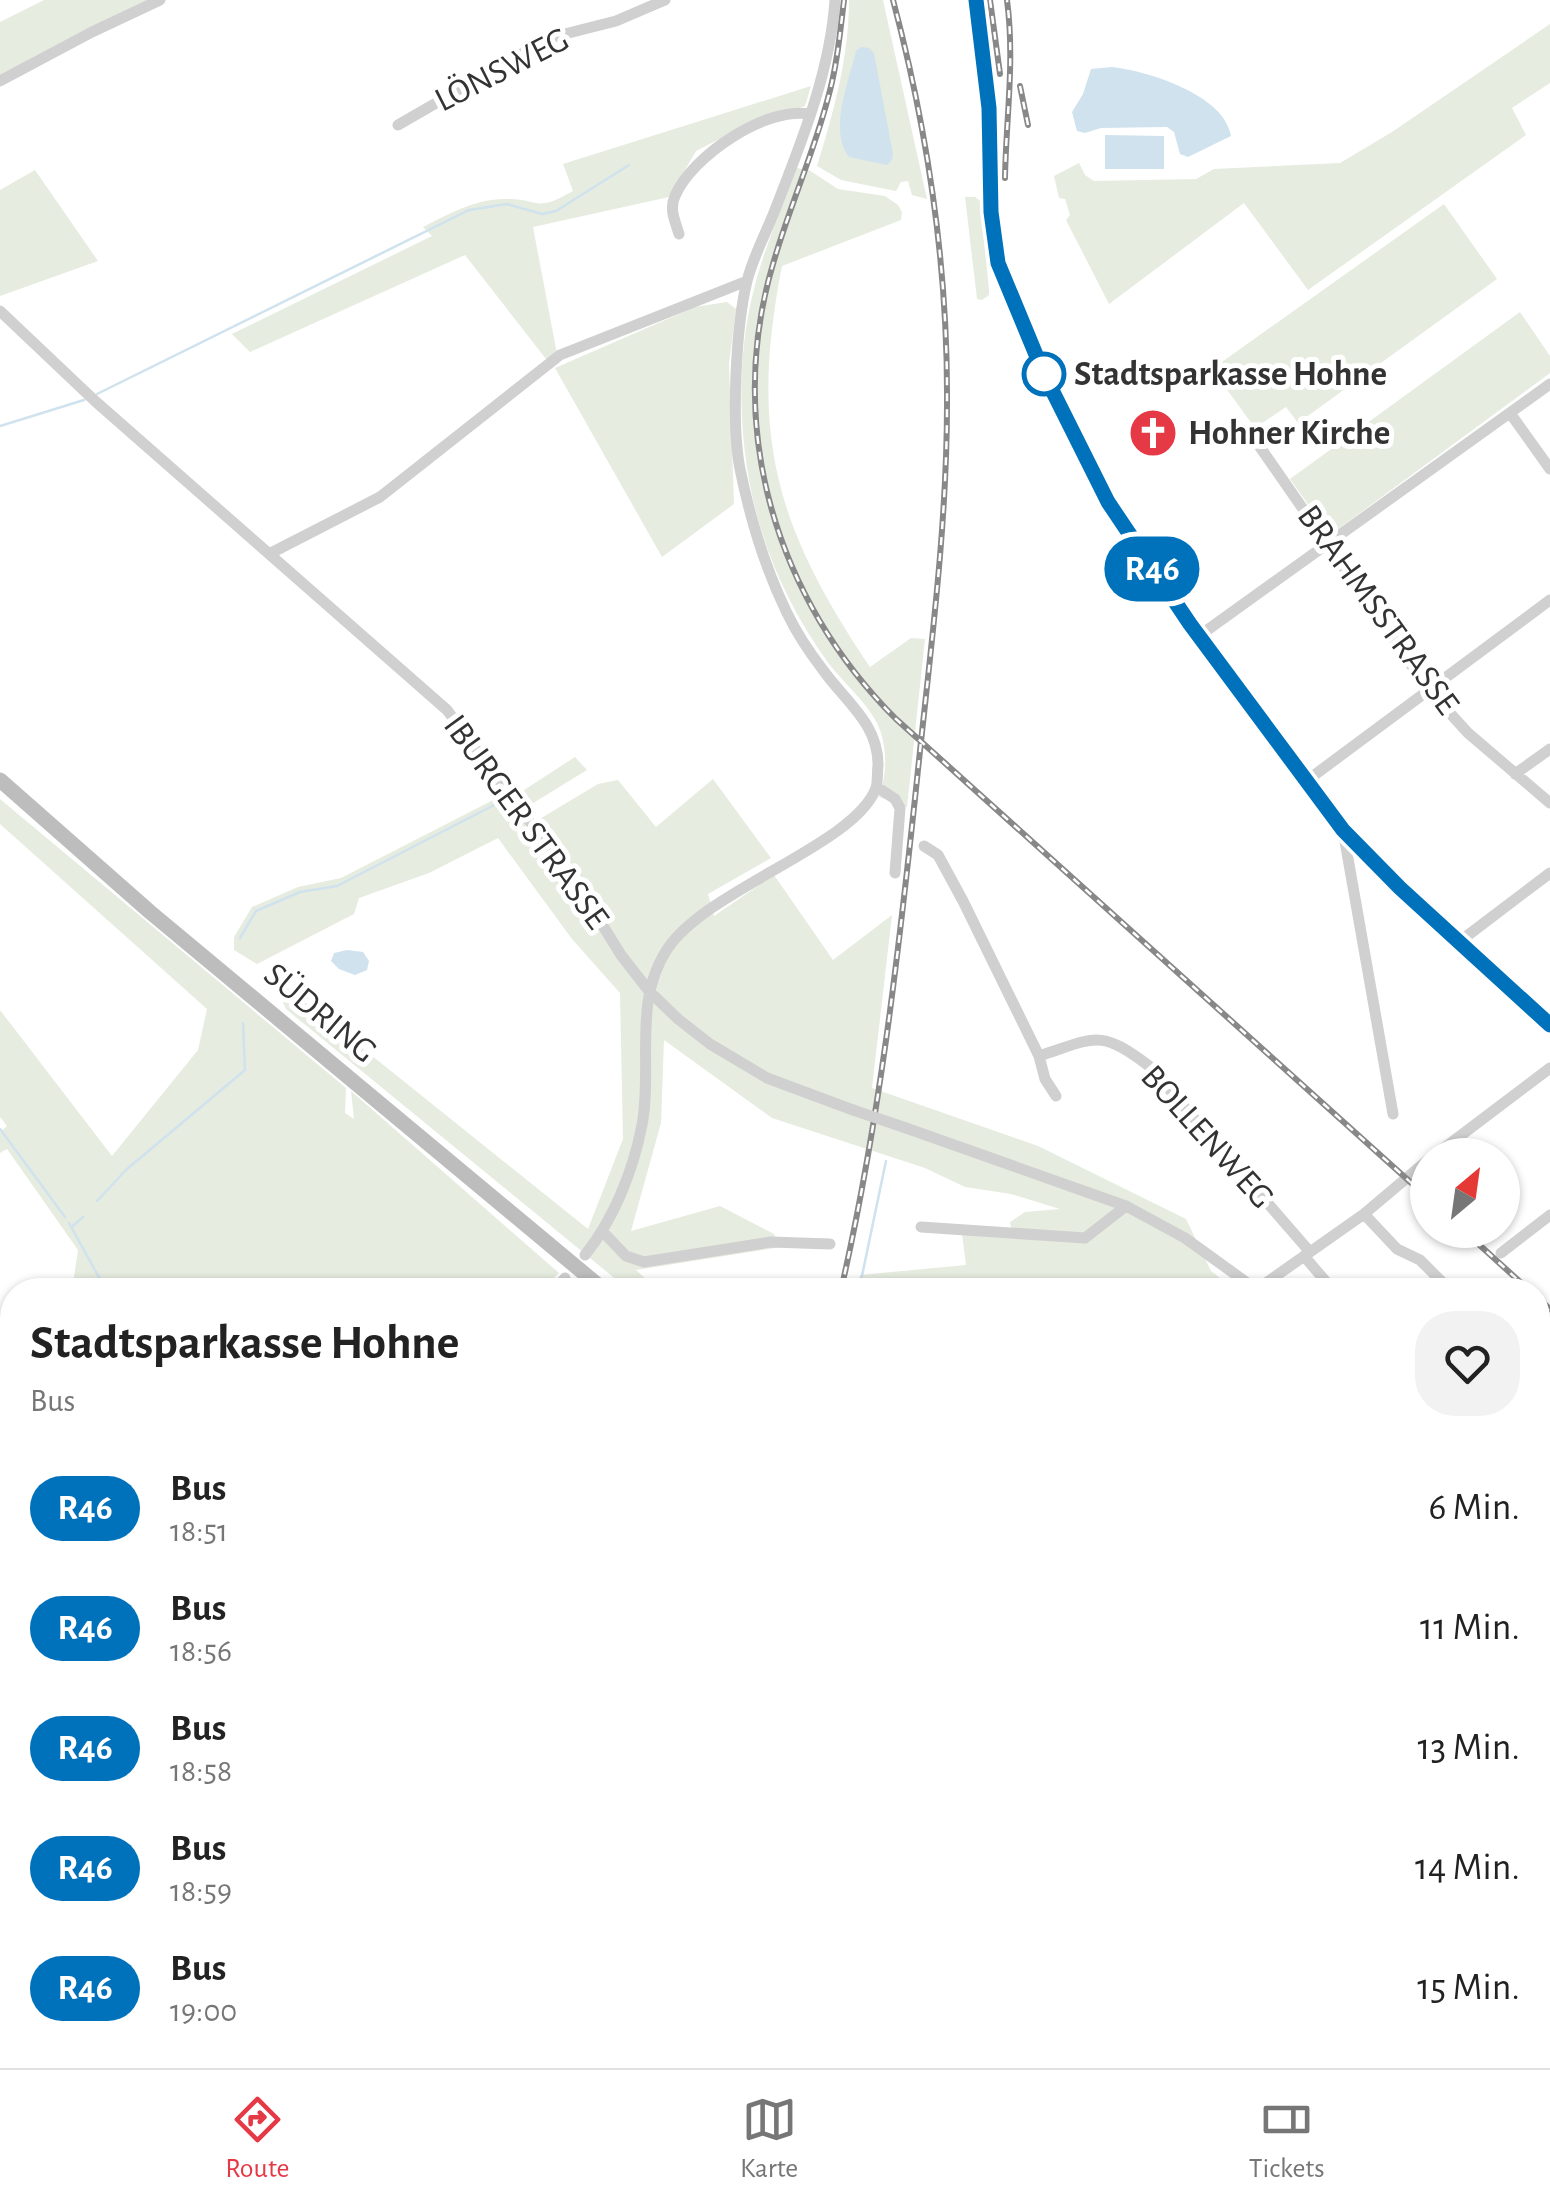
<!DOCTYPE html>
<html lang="de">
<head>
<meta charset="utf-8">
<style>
	body { margin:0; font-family:"Alegreya Sans",sans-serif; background:#f2f2f2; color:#222; height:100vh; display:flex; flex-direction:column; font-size:38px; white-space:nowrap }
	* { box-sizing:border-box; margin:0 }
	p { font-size:32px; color:#767676 }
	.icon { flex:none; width:55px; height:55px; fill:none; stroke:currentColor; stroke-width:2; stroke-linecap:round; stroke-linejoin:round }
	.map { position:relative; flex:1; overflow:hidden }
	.details { position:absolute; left:0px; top:1278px; width:1550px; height:792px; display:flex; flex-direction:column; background:#fff; border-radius:40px 40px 0 0; box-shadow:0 2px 8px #0004 }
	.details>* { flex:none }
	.badge { padding:0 20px; border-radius:32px; font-size:35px; line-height:65px }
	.needle { width:65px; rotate:29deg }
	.buttons { position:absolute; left:1410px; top:1138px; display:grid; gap:20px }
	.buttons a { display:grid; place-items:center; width:110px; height:110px; border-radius:50%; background:#fff; box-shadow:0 2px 8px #0004; font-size:50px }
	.map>.badge { position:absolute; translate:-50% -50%; box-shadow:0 0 0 5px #fff }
	.round { display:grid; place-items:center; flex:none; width:105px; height:105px; border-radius:40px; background:#f2f2f2 }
	.overview { display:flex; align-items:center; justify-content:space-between; height:170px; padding:0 30px }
	h1 { font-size:48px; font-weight:700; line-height:75px }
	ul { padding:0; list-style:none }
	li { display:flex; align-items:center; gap:30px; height:120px; padding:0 30px }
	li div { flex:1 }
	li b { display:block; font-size:38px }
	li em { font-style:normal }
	li .badge { min-width:110px; font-weight:700; text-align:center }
	.tabs { display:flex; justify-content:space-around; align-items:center; height:140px; border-top:2px solid #e0e0e0; background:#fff; font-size:28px; color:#767676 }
	.tabs a { display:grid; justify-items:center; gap:5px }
	.tabs .active { color:#e63946 }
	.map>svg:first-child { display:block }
	.green { fill:#e6ecdf }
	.water { fill:#cfe2ee }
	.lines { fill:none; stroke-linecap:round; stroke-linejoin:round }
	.stream { stroke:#cfe2ee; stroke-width:2.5 }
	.minor { stroke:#d0d0d0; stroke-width:11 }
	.tertiary { stroke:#d0d0d0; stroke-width:14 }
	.secondary { stroke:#bdbdbd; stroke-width:15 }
	.rail-casing { stroke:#888; stroke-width:6 }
	.rail { stroke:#fff; stroke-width:2.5; stroke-dasharray:8; stroke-linecap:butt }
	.minor-bridge { stroke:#d0d0d0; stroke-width:11 }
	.line-casing { stroke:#fff; stroke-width:22 }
	.line { stroke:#0072bc; stroke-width:15 }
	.stop-dot { fill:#fff; stroke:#0072bc; stroke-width:5 }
	.labels { text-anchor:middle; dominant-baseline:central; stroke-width:10; stroke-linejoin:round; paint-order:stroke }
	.street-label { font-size:35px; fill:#333; stroke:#fff }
	.stop-label { font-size:35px; font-weight:bold; fill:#333; stroke:#fff; text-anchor:start }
	.poi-label { font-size:35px; font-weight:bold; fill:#333; stroke:#fff; text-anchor:start }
</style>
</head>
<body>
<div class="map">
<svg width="1550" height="2068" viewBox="0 0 1550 2068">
	<rect width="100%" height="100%" fill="#fff"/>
	<path class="green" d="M 44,0 L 148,0 L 0,76 L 0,22 Z
		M 849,0 L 883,0 L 927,199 L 912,195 L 908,181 L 901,182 L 896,191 L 841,180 L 817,166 C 834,111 849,57 849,0 Z
		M 1550,24 L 1550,83 L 1512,108 L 1526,135 L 1308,290 L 1244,203 L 1109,304 L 1066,220 L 1070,215 L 1065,199 L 1059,198 L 1054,176 L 1079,163 L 1085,175 L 1094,181 L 1196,179 L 1214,169 L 1340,163 L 1392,132 Z
		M 811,86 L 805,106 L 747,125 L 696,151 L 669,197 L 533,227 L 557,354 L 546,359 L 465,255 L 250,352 L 232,334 L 432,236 L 423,227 C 449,214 474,199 505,199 C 541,198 533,214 573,191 L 563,164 Z
		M 797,168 L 809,170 L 838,189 L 885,196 L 898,205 L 902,212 L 901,220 L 782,266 C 749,434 775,526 870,667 L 911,638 L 925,639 L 907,807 L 879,797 C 887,774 888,746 877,723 C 866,702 844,683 829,664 C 795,617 769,564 755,508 C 738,438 736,359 754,289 C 764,248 782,208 797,168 Z
		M 35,170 L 98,261 L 0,296 L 0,190 Z
		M 965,197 L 975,197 L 980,201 L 989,290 L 989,295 L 982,300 L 977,299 Z
		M 1444,204 L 1497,279 L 1298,423 L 1286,407 L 1255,428 L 1212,369 Z
		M 727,302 L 736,309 L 729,364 L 734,504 L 662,557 L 555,368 L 695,307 Z
		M 1520,312 L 1550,356 L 1550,373 L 1330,535 L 1290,479 Z
		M 575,757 L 587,770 L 517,813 L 595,921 L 606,910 L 538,820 L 598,784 L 618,780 L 656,827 L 713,779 L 771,858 L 708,894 L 714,916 L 774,875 L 833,960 L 892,915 L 872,1088 L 1038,1146 L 1186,1219 L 1211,1271 L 1234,1289 L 856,1290 L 860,1275 L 966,1265 L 962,1234 L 1013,1236 L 1010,1222 L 1025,1212 L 1060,1209 L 1011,1194 L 965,1187 L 925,1168 L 772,1118 L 664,1040 L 661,1123 L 631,1231 L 720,1206 L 774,1234 L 781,1247 L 636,1270 L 658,1290 L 629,1290 L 286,1009 L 270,974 L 588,1229 L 623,1139 L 620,993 L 572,939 L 498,838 L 429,873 L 359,898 L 354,914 L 257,964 L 234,950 L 234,937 L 252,907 L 298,887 L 341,878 L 503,795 L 521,792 Z
		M 0,799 L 346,1088 L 345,1113 L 354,1119 L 351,1091 L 559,1273 L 541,1290 L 72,1290 L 78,1250 L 7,1149 L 0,1153 L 0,1132 L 7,1126 L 0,1117 L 0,1010 L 112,1156 L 198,1050 L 207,1009 L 0,824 Z
		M 12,1386 L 12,1991 L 0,1993 L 0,1396 Z
		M 1550,1511 L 1550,1599 L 1538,1593 L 1538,1520 Z
		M 524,2058 L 617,2058 L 609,2068 L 517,2068 Z
		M 640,2058 L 915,2058 L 915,2068 L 646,2068 Z
		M 926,2058 L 1020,2058 L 1028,2068 L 927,2068 Z
		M 1103,2058 L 1314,2058 L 1294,2068 L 1082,2068 Z
		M 1353,2058 L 1448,2058 L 1454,2068 L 1338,2068 Z"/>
	<path class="water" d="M 861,47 L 869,48 L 874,53 L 893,154 L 892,160 L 887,165 L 849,157 C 828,131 849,81 856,51 Z
		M 1112,67 C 1148,71 1225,95 1231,136 L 1188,157 L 1180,154 L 1174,132 L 1167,127 L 1101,128 L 1085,133 L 1077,131 L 1072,112 L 1083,94 L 1091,69 Z
		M 1105,135 L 1164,136 L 1164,169 L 1105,169 Z
		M 347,950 L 363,952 L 369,961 L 367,970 L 355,975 L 339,969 L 331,961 L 334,953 Z"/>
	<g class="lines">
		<path class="stream" d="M 97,394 L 469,210 L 507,204 L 542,214 L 556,211 L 629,165
			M 0,426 L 84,400
			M 240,938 L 256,911 L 300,892 L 337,886 L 500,802
			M 0,1129 L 65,1217
			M 97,1201 L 127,1169 L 245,1070 L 243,1023
			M 69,1223 L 106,1290
			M 73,1226 L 83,1217
			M 859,1290 L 886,1161
			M 1538,1922 L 1550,1919
			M 583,2058 L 587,2068"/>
		<path class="minor" d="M 0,81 L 92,32 L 160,0
			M 398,125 L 549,38 L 616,21 L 665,0
			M 679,234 C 675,221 669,209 675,196 C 692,156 766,106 810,114
			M 0,311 L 95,401 L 447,710 L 582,892 L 621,955 L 649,991 L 678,1019 L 710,1044 L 767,1078 L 853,1110
			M 1510,413 L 1550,469
			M 1260,447 L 1428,689 L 1468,733 L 1550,803
			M 269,554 L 380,497 L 560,355 L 747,281
			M 1199,636 L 1550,384
			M 1515,774 L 1550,749
			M 1305,782 L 1550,600
			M 877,787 L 895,799 L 900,808 L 895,873
			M 1343,830 L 1393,1114
			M 924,846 L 938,855 L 963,901 L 1039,1056 C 1095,1038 1099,1028 1149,1066 L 1310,1252
			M 1459,942 L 1550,873
			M 1039,1056 L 1045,1079 L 1056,1096
			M 906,1128 L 1126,1206 L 1185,1238 L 1257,1290
			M 1435,1155 L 1550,1068
			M 1364,1214 L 1397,1249 L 1420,1260 L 1450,1290
			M 921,1227 L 1085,1238 L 1126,1206
			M 603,1232 L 626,1256 L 644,1262 L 771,1242 L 830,1244
			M 1501,1253 L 1550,1215
			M 585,1255 C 614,1219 633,1171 642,1125 C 653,1066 632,1001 668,948 C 709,888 855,845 876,788 C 878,782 877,772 878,766 C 879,724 845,701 823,670 C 810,653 796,632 787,613 C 765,568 750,518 740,469 C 731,423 736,326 747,281 C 753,257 766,233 775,210 C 801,143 830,73 835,0
			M 1304,1256 L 1333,1290
			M 555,1290 L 565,1278
			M 1256,1290 L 1364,1214 L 1428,1160
			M 1538,1382 L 1550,1381
			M 0,1450 L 12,1456
			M 0,1591 L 12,1586
			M 920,2058 L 920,2068
			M 280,2068 L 284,2058"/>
		<path class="tertiary" d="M 976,0 L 989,107 L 991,213 L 998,263 L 1044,374 L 1108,502 L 1190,624 L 1343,830 L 1400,888 L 1550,1026
			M 1309,2068 L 1327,2058"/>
		<path class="secondary" d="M 0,780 L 150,912 L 604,1290
			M 1538,1940 L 1550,1936"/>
		<g class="rail-casing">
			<path id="rail" d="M 844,0 C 840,33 837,66 828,98 C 813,155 789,208 773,264 C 724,429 777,600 896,719 L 1428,1198
				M 990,0 L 1000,74
				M 1020,86 L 1028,125
				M 1005,178 C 1006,118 1015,61 1007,0
				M 1463,1230 L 1529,1290
				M 841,1290 C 879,1124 898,957 916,789 C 929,661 947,532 947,404 C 948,267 928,132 893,0
				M 1538,1298 L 1550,1309
				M 504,2068 L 511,2058"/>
		</g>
		<use href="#rail" class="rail"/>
		<path class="minor-bridge" d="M 853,1110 L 906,1128"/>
	</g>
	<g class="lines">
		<g class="line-casing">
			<path id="line" d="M 976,0 L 989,108 L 991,212 L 998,263 L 1044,374 L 1108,502 L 1190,624 L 1343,830 L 1400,888 L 1550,1025"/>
		</g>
		<use href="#line" class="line"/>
	</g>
	<defs>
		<g id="church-disc" transform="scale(2.5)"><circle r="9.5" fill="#e63946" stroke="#fff"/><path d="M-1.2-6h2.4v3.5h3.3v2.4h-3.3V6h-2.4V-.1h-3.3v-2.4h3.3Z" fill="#fff"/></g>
	</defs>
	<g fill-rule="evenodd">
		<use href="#church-disc" x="1153" y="433"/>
	</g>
	<circle class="stop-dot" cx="1044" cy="374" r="20"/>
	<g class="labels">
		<g class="street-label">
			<text transform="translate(502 70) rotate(-27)">LÖNSWEG</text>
			<text transform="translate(1378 610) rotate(54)">BRAHMSSTRASSE</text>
			<text transform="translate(526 822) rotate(54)">IBURGER STRASSE</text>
			<text transform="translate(320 1013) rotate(40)">SÜDRING</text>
			<text transform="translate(1207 1137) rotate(48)">BOLLENWEG</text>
		</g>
		<g class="stop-label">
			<text x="1074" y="374">Stadtsparkasse Hohne</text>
		</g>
		<g class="poi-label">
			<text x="1188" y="433">Hohner Kirche</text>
		</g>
	</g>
</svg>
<div class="buttons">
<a><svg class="needle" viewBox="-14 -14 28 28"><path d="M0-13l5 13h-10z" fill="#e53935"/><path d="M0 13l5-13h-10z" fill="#767676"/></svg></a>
</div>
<b class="badge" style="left:1152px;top:569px;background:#0072bc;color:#fff">R46</b>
<section class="details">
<div class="overview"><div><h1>Stadtsparkasse Hohne</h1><p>Bus</p></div><a class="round"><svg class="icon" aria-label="heart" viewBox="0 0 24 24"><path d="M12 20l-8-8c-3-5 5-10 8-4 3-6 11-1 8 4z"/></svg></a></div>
<ul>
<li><span class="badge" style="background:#0072bc;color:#fff">R46</span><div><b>Bus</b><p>18:51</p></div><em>6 Min.</em></li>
<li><span class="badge" style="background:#0072bc;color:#fff">R46</span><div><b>Bus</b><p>18:56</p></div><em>11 Min.</em></li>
<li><span class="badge" style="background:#0072bc;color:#fff">R46</span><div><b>Bus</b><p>18:58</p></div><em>13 Min.</em></li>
<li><span class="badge" style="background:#0072bc;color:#fff">R46</span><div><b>Bus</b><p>18:59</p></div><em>14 Min.</em></li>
<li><span class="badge" style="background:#0072bc;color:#fff">R46</span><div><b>Bus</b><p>19:00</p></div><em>15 Min.</em></li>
</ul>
</section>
</div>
<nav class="tabs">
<a class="active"><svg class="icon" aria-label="directions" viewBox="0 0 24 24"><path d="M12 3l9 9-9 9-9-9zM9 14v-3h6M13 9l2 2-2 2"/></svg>Route</a>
<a><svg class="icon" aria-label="map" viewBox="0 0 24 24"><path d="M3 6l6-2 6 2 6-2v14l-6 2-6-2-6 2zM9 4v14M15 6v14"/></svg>Karte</a>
<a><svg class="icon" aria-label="tickets" viewBox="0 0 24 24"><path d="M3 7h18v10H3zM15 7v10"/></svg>Tickets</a>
</nav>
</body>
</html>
